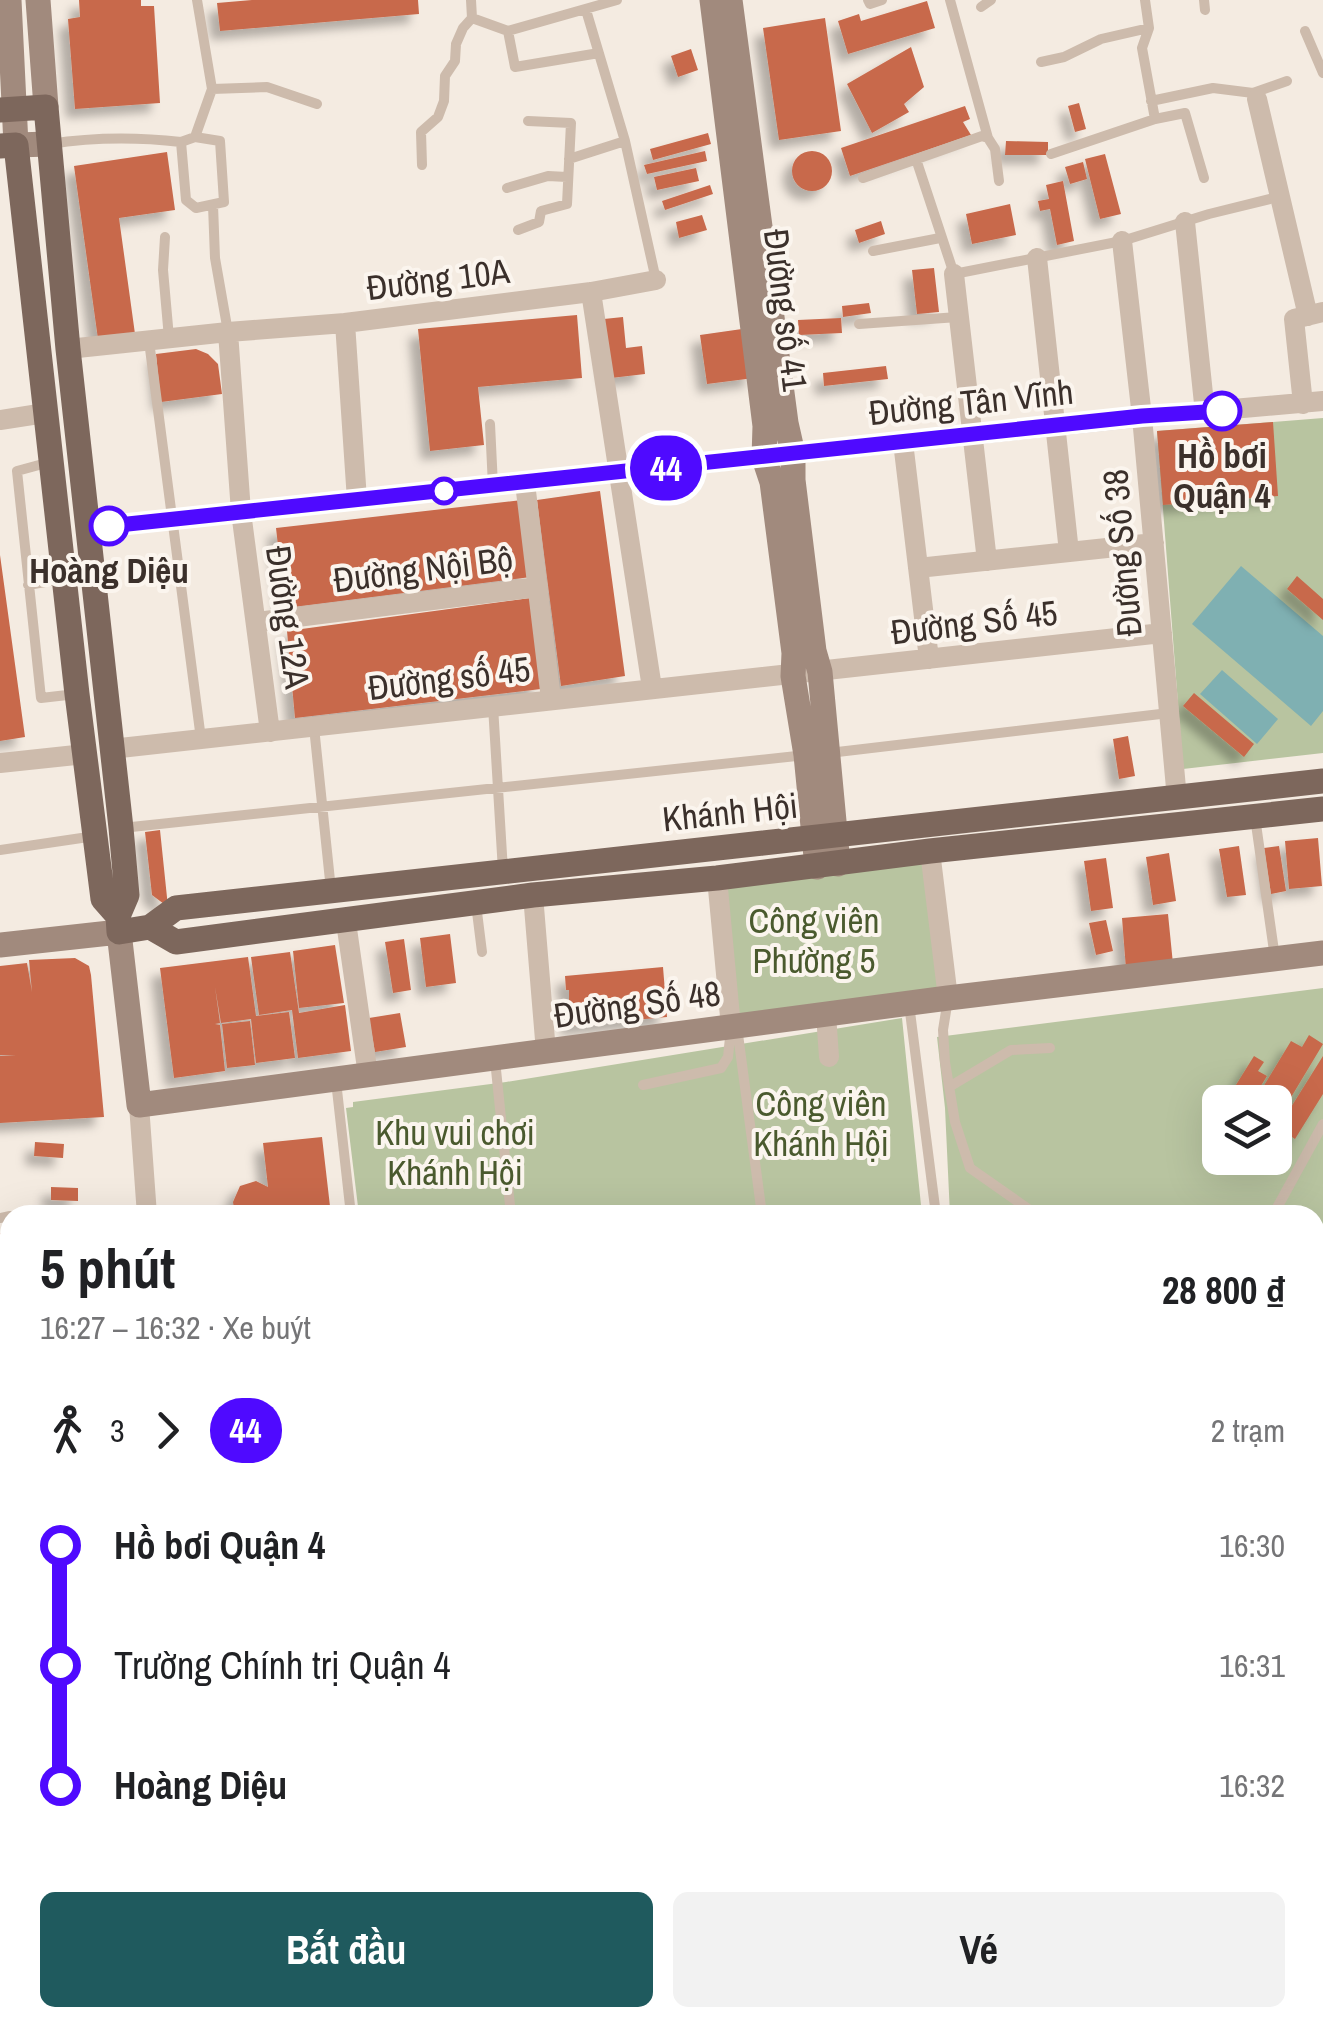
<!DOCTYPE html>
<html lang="vi">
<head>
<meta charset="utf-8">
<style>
	body { margin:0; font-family:"Archivo Narrow",sans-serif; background:#f2f2f2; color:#202124; height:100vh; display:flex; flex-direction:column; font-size:38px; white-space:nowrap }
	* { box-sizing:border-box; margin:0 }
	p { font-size:32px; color:#757577 }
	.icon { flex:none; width:55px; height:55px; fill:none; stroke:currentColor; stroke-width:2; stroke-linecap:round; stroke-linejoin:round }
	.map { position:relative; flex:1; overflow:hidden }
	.sheet { position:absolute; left:0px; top:1205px; width:1325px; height:822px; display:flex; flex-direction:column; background:#fff; border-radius:30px 30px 0 0; box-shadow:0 10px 40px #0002 }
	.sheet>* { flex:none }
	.badge { padding:0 20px; border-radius:32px; font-size:35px; line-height:65px }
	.fabs { position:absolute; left:1202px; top:1085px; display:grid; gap:20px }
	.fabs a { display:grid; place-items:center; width:90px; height:90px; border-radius:15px; background:#fff; box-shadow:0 10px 40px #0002; font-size:50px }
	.map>.badge { position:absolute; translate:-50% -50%; box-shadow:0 0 0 5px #fff }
	.legs { display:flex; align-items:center; gap:15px; height:110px; padding:0 40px; font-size:32px }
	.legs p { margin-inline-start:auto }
	.headline { display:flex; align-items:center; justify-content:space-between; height:170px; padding:0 40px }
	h1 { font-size:55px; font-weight:800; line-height:75px }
	.button { display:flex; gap:20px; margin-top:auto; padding:20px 40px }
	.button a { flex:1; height:115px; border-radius:15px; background:#1f5a5e; color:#fff; font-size:40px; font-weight:800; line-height:115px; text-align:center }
	.button a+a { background:#f2f2f2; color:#202124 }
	ul { padding:0 40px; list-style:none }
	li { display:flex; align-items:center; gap:35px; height:120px; font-size:38px }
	li i { display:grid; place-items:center; width:15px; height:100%; margin:0 12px; background:currentColor }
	li i::after { content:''; width:25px; height:25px; margin:-12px; border:8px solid; border-radius:50%; background:#fff }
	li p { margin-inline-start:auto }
	li:first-child i { background:linear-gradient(#0000 50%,currentColor 0) }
	li:last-child i { background:linear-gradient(currentColor 50%,#0000 0) }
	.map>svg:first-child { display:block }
	.green { fill:#b8c4a0; fill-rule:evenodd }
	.water { fill:#7fb0b2 }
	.building { fill:#c8694b; filter:url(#shadow) }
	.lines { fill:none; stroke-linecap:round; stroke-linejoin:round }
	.lane { stroke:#cdbbac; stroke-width:10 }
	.street { stroke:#cdbbac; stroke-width:20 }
	.secondary { stroke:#a18a7d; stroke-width:25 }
	.primary { stroke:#7d675c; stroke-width:25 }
	.line-1-casing { stroke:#fff; stroke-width:22 }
	.line-1 { stroke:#4f0aff; stroke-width:15 }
	.stop-1-dot { fill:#fff; stroke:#4f0aff; stroke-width:5 }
	.labels { text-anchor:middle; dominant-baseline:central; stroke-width:8; stroke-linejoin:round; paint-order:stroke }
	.street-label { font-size:35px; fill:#3b302b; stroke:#fbf5ee }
	.stop-label { font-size:35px; font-weight:bold; fill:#3b302b; stroke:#fbf5ee }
	.park-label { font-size:35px; fill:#4a5a2e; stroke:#fbf5ee }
</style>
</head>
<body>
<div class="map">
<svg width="1323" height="2027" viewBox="0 0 1323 2027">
	<defs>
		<filter id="shadow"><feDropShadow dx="-9" dy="9" stdDeviation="5" flood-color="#0004"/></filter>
	</defs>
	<rect width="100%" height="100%" fill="#f4ebe1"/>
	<path class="green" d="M 1323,418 L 1323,753 L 1183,769 L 1157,431 Z
		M 921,855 L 940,993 L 739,1021 L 725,881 Z
		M 1323,988 L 1323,1381 L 1315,1379 L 1315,1215 L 950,1215 L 945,1108 L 937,1037 ZM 1220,1102 L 1275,1102 L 1275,1158 L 1220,1158 Z
		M 902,1018 L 922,1215 L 359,1215 L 346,1108 L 353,1107 L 353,1102 L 506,1082 Z
		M 400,2018 L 582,2018 L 577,2027 L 412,2027 Z"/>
	<path class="water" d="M 1241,566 L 1323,636 L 1323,711 L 1311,726 L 1192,624 Z
		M 1222,670 L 1278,719 L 1257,744 L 1200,694 Z"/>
	<path class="building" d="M 79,0 L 141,0 L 141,6 L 154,6 L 160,103 L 75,109 L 68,19 L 80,17 Z
		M 252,0 L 418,0 L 419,14 L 220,31 L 217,3 Z
		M 927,1 L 935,28 L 848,54 L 838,21 L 859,14 L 861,21 Z
		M 825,18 L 841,131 L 779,140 L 763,28 Z
		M 911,47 L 924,87 L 904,104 L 909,112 L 872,133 L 847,84 Z
		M 691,49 L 698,70 L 678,77 L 671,56 Z
		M 1079,103 L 1086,129 L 1075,132 L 1068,106 Z
		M 965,106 L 970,119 L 963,122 L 971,135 L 850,176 L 841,148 Z
		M 708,133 L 711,144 L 653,160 L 650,149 Z
		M 1006,141 L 1048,142 L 1048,155 L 1005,155 Z
		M 705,151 L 707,161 L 647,174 L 644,165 Z
		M792 171a20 20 0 1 1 40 0a20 20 0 1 1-40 0Z
		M 167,152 L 175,210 L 119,218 L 135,334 L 98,339 L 74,166 Z
		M 1105,154 L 1121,214 L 1100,219 L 1085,159 Z
		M 1083,162 L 1087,179 L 1070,184 L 1065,167 Z
		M 696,168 L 699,181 L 657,190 L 654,177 Z
		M 1063,181 L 1074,241 L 1057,245 L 1050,209 L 1040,211 L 1038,201 L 1049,199 L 1046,185 Z
		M 710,185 L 713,194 L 665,210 L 662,201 Z
		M 1010,204 L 1016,235 L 972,244 L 966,214 Z
		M 702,215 L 707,230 L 679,238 L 676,222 Z
		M 881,221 L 885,234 L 859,243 L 855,230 Z
		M 934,268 L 939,312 L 917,314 L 912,270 Z
		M 869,303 L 871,313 L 843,317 L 842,306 Z
		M 577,315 L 582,378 L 478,387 L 484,445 L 430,451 L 418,329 Z
		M 623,317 L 626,348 L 642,346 L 645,374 L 611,378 L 604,319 Z
		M 841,318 L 842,333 L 799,335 L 798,320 Z
		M 749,328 L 754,378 L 707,384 L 700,335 Z
		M 196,349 L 208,354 L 218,364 L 222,394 L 161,402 L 156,354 Z
		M 886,366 L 888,379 L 824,386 L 823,373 Z
		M 1273,422 L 1278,496 L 1163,505 L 1157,431 Z
		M 600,491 L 625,676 L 561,686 L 537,500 Z
		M 522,500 L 531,577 L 285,608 L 276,528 Z
		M 0,555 L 25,737 L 0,741 Z
		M 1297,576 L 1323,599 L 1323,620 L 1287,589 Z
		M 530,598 L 541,689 L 295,718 L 287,631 Z
		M 1194,693 L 1254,744 L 1244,757 L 1183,706 Z
		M 1128,736 L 1135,776 L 1119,779 L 1113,739 Z
		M 160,830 L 168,907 L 152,895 L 145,832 Z
		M 1318,838 L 1322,886 L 1289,889 L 1285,841 Z
		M 1239,846 L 1246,895 L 1227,897 L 1219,849 Z
		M 1279,846 L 1286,891 L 1271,894 L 1264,848 Z
		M 1169,853 L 1176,901 L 1153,905 L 1146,857 Z
		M 1106,858 L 1113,908 L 1091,911 L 1084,861 Z
		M 1168,914 L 1173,964 L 1126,969 L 1122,918 Z
		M 1106,920 L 1113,951 L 1096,955 L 1089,923 Z
		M 450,934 L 456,983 L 426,987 L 420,938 Z
		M 404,939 L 411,990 L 393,993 L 385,942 Z
		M 335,945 L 344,1003 L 299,1008 L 293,951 Z
		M 290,952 L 299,1013 L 345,1005 L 351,1051 L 298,1058 L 292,1010 L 259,1015 L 251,957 Z
		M 248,957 L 256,1016 L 289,1012 L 295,1058 L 256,1063 L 251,1019 L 221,1023 L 215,987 L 220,1023 L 215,1024 L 220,1025 L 225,1071 L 174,1078 L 160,968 Z
		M 75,958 L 89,966 L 91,975 L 104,1117 L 0,1123 L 0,1056 L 16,1055 L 0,1055 L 0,966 L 27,963 L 32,992 L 29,960 Z
		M 663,967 L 667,1017 L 569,1026 L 569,990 L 566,990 L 565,976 Z
		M 400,1013 L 406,1047 L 375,1052 L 369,1018 Z
		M 250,1021 L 255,1065 L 227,1068 L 222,1024 Z
		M 1309,1035 L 1323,1044 L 1275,1124 L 1275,1102 L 1254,1102 L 1291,1041 L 1302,1047 Z
		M 1254,1056 L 1264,1062 L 1258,1071 L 1267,1076 L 1251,1102 L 1228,1102 L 1226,1101 Z
		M 1323,1056 L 1323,1094 L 1295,1139 L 1278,1128 Z
		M 322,1137 L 331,1215 L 235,1215 L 233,1202 L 240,1186 L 256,1181 L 268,1187 L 263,1143 Z
		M 35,1142 L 64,1144 L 63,1158 L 34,1156 Z
		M 51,1187 L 78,1188 L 78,1201 L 51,1200 Z
		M 10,1232 L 10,1365 L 0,1366 L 0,1233 Z"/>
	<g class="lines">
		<path class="lane" d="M 197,0 L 212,89
			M 868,0 L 870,4 L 882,0
			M 1145,0 L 1149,28 L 1142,48 L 1155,119
			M 1204,0 L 1205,10
			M 981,7 L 991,0
			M 586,10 L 625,141 L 656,280
			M 472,18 L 508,31 L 617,0
			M 508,31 L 515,67 L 599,53
			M 1305,31 L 1323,73
			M 1041,62 L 1064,57 L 1101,39 L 1149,28
			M 1253,93 L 1287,81
			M 1151,101 L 1213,88 L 1253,93 L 1257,98
			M 195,137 L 220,141 L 224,202 L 196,208 L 186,200 L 181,142 Z
			M 195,137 L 212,89 L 267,87 L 317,104
			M 988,138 L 995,149 L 999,181
			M 50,144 C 94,137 137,137 181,142
			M 1051,154 L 1155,119 L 1185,113 L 1204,178
			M 569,159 L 625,141
			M 916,159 L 954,274 L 1122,241 L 1209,214 L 1278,197
			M 422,165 L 421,132 L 438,117 L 444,101 L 445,76 L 455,61 L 456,44 L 463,28 L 472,18 L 471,0
			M 863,178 L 982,136 L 988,138 L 950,0
			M 507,188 L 548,176 L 567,177
			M 213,205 L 215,258 L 228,332
			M 518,230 L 539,222 L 541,211 L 567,204 L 571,123 L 528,121
			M 165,237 L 163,270 L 169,338
			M 873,251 L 940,238
			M 859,324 L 958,317
			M 149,341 L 201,739
			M 490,424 L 493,486
			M 50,462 L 17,471 L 41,698 L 76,694
			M 28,585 L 62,579
			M 493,706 L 503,871
			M 314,727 L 331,890
			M 829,753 L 1169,713
			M 1255,817 L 1275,958
			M 122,828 L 806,755
			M 0,850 L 95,836
			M 476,904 L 482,952
			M 948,999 L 943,1030 L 945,1062 L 955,1122 L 970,1168 L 1037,1215
			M 909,1004 L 936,1215
			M 737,1027 L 762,1215
			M 495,1060 L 511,1215
			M 336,1081 L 351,1215
			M 643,1085 L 721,1068 L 728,1057 L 731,1028
			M 949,1087 L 1011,1050 L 1050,1048
			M 20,1215 L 37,1215
			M 1273,1215 L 1323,1124
			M 0,1218 L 10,1216
			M 1315,1387 L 1323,1389
			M 0,1505 L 10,1509
			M 0,1605 L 10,1602
			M 1315,1668 L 1323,1672
			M 0,1701 L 10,1703
			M 1315,1706 L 1323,1696
			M 1315,1752 L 1323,1755
			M 0,1767 L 10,1770
			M 0,1836 L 10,1839
			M 0,1924 L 10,1928
			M 0,1969 L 10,1971
			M 667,2021 L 667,2027
			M 108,2027 L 108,2018
			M 1188,2027 L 1196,2018"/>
		<path class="street" d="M 1257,99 L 1308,316
			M 1185,222 L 1205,413
			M 1122,241 L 1142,417 L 1177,799
			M 1037,258 L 1069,552
			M 954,274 L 987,561
			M 591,292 L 652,688
			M 228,332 L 241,512 L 270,732
			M 68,349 L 228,332 L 345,323
			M 1303,404 L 1294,319 L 1323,312
			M 0,420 L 45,413
			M 903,442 L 929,659
			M 525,483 L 551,699
			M 357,500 L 345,323 L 591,292 L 656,280
			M 88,528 L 1142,417 L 1323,401
			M 918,568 L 1154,543
			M 257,622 L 538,587
			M 111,749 L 1162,633
			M 0,763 L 85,754
			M 930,851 L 948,998
			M 717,878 L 731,1027
			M 533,895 L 546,1052
			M 346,922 L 368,1075
			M 826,1014 L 829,1057
			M 139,1105 L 147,1215
			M 1315,1808 L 1323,1793
			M 1299,2018 L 1315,2027"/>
		<path class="secondary" d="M 9,0 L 16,145 L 49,144
			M 38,0 L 46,107
			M 712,0 L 765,426 L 764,458 L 772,482 L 794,653 L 793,676 L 806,755 L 817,867
			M 730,0 L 786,423 L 793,454 L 793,480 L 814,651 L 820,672 L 838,864
			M 0,945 L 119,932 L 139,1105 L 948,998 L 1323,953"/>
		<path class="primary" d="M 0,110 L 46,107 L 68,349 L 121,828 L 127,895 L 118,916 L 119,932 L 150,927 L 176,908 L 1323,781
			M 0,146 L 16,145 L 77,694 L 103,899 L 118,916
			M 150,927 L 176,942 L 533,895 L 717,878 L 930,851 L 1323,809"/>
	</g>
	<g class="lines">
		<g class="line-1-casing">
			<path id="line-1" d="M 109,526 L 1142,416 L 1222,411"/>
		</g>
		<use href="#line-1" class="line-1"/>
	</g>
	<g class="stop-1-dot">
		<circle cx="1222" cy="411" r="18"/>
		<circle cx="444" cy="491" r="12"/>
		<circle cx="109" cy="526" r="18"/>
	</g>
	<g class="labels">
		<g class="street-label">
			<text transform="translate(438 279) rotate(-7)">Đường 10A</text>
			<text transform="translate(786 310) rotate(83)">Đường số 41</text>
			<text transform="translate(971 402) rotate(-6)">Đường Tân Vĩnh</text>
			<text transform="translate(1122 553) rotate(-95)">Đường Số 38</text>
			<text transform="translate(423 569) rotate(-7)">Đường Nội Bộ</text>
			<text transform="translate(288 617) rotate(82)">Đường 12A</text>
			<text transform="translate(974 622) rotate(-7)">Đường Số 45</text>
			<text transform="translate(449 678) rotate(-7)">Đường số 45</text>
			<text transform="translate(730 812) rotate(-6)">Khánh Hội</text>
			<text transform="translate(637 1004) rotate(-8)">Đường Số 48</text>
		</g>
		<g class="stop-label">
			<text x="1222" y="455">Hồ bơi<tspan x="1222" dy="40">Quận 4</tspan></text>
			<text x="109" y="570">Hoàng Diệu</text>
		</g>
		<g class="park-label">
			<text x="814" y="920">Công viên<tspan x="814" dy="40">Phường 5</tspan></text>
			<text x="821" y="1103">Công viên<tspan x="821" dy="40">Khánh Hội</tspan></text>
			<text x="455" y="1132">Khu vui chơi<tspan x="455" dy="40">Khánh Hội</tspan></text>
		</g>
	</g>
</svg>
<div class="fabs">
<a><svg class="icon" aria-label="layers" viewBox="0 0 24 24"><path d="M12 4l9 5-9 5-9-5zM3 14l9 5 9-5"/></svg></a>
</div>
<b class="badge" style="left:666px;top:468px;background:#4f0aff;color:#fff">44</b>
<section class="sheet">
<div class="headline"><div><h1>5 phút</h1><p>16:27 – 16:32 · Xe buýt</p></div><b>28 800 ₫</b></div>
<div class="legs"><svg class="icon" aria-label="walk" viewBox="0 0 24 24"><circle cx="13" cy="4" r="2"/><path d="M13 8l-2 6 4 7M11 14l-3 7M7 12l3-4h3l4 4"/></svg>3<svg class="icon" aria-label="forward" viewBox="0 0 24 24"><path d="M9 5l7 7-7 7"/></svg><b class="badge" style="background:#4f0aff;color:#fff">44</b><p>2 trạm</p></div>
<ul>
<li><i style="color:#4f0aff"></i><b>Hồ bơi Quận 4</b><p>16:30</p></li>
<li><i style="color:#4f0aff"></i><span>Trường Chính trị Quận 4</span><p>16:31</p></li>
<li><i style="color:#4f0aff"></i><b>Hoàng Diệu</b><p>16:32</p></li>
</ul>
<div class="button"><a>Bắt đầu</a><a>Vé</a></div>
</section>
</div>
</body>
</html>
